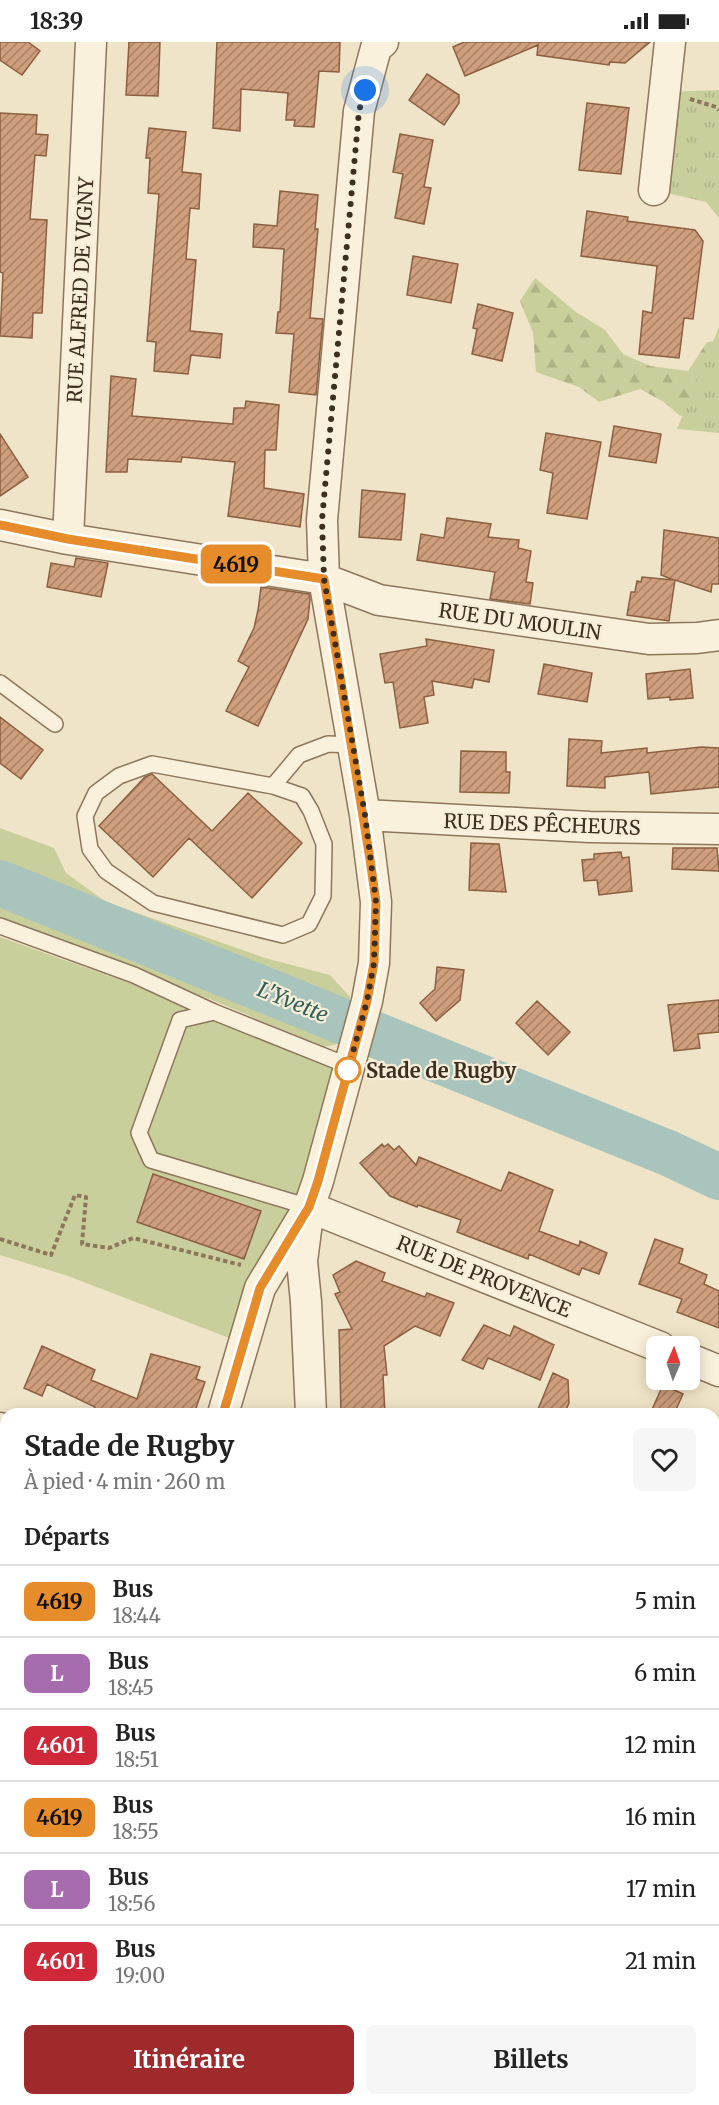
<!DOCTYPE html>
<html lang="fr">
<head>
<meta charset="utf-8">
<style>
	body { margin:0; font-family:Merriweather,serif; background:#f6f6f6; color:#222; height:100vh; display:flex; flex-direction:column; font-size:22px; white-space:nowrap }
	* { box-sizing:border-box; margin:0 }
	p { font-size:20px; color:#767676 }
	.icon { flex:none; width:33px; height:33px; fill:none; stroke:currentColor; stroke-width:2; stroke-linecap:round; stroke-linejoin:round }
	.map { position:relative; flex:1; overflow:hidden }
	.side { position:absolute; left:0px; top:1366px; width:720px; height:698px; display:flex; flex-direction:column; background:#fff; border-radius:18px 18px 0 0; box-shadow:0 3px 15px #0003 }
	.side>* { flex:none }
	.badge { padding:0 12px; border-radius:9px; font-size:21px; line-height:39px }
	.needle { width:39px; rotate:2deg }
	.fabs { position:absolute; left:646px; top:1294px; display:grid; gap:12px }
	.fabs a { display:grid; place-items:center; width:54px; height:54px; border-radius:9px; background:#fff; box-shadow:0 3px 15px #0003; font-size:30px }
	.you { position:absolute; width:30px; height:30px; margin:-15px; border:4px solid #fff; border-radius:50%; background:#1a73e8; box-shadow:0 0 0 9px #1a73e833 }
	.map>.badge { position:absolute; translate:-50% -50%; box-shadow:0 0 0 3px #fff }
	h2 { padding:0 24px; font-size:22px; line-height:54px }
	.round { display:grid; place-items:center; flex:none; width:63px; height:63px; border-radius:9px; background:#f6f6f6 }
	.head { display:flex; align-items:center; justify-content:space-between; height:102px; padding:0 24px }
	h1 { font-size:28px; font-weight:700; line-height:45px }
	.cta { display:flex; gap:12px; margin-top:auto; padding:12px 24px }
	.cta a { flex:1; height:69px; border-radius:9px; background:#9e2a2b; color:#fff; font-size:24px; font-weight:700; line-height:69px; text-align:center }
	.cta a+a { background:#f6f6f6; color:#222 }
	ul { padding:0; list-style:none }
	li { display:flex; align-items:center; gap:18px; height:72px; padding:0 24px; border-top:2px solid #e0e0e0 }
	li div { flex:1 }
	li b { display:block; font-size:22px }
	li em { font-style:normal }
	li .badge { min-width:66px; font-weight:700; text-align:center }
	.status { display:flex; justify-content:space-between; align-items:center; height:42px; padding:0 30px; background:#fff; direction:ltr }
	.status svg { height:16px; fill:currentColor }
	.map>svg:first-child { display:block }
	.green { fill:#c9cf9b }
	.forest { fill:url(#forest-firs) }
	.park { fill:url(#park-tufts) }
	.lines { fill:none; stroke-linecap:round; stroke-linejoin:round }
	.river { stroke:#a9c4bc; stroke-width:46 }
	.building { fill:url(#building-hatch); stroke:#8d5f41; stroke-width:1.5 }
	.service-casing { stroke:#8d765c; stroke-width:18 }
	.minor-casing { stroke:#8d765c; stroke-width:33 }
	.secondary-casing { stroke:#6f573f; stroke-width:36 }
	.path { stroke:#8d765c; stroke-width:4; stroke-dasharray:4.5 3; stroke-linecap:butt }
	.service { stroke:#faf1dc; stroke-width:15 }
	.minor { stroke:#faf1dc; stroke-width:30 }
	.secondary { stroke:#faf1dc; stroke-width:33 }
	.line-casing { stroke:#fff; stroke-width:14 }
	.line { stroke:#e78c2a; stroke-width:9 }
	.walk { stroke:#3d2e20; stroke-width:6; stroke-dasharray:0 10.8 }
	.stop-dot { fill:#fff; stroke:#e78c2a; stroke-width:3 }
	.labels { text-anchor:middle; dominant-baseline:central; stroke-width:4.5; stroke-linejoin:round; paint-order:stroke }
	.street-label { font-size:20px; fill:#3d2e20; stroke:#f7eed8 }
	.stop-label { font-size:20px; font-weight:bold; fill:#3d2e20; stroke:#f7eed8; text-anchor:start }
	.water-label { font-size:21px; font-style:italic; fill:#2f5d5a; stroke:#f7eed8 }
</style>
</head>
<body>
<div class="status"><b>18:39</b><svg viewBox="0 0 49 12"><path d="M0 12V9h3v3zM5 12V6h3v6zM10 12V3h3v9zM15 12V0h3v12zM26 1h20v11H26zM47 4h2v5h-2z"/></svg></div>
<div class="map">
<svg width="719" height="2063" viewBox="0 0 719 2063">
	<defs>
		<pattern id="forest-firs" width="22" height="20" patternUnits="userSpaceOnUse" patternTransform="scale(1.5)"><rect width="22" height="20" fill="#c9cf9b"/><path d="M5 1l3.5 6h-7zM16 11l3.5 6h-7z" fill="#aeb285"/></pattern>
		<pattern id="park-tufts" width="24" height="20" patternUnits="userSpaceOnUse" patternTransform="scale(1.5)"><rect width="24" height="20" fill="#c9cf9b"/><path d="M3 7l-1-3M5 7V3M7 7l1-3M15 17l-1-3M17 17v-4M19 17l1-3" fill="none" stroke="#aeb285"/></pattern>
		<pattern id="building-hatch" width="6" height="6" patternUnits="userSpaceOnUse" patternTransform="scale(1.5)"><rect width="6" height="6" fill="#cf9f7d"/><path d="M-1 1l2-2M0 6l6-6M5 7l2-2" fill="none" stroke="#a98266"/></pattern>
	</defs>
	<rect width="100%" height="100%" fill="#f0e4c8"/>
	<path class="green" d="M 0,786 L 54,806 L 66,831 L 106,860 L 265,916 L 330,933 L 350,955 L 337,1002 L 324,1005 L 212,958 L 0,876 Z
		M 0,895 L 168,955 L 337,1026 L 306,1135 L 286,1175 L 237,1299 L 68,1234 L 0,1213 Z"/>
	<path class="forest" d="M 535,236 L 576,270 L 605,288 L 623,312 L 650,324 L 688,329 L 707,300 L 719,299 L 708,384 L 679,373 L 664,360 L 640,347 L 599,360 L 579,345 L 536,330 L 533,291 L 520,259 Z"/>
	<path class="park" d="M 719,48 L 719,176 L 706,160 L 654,148 L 664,50 Z
		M 719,285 L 719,391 L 677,387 Z"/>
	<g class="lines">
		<path class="river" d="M 0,841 L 668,1111 L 719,1135"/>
	</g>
	<path class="building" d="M 0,0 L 28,0 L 40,9 L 22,33 L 0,18 Z
		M 129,0 L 160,0 L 158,54 L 126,53 Z
		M 217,0 L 340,0 L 339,30 L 319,29 L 314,85 L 294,84 L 295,78 L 286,78 L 288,51 L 241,47 L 240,89 L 213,86 Z
		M 464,0 L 650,0 L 625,21 L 610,20 L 609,23 L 537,13 L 538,3 L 465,34 L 453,5 Z
		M 427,32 L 459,53 L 459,61 L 444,83 L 409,58 Z
		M 587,61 L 629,66 L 621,132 L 579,128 Z
		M 0,71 L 37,73 L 36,92 L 48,93 L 46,114 L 35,113 L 30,177 L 47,178 L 42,271 L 33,271 L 32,296 L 0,294 L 3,231 L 0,230 Z
		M 149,86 L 186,90 L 182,130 L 201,132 L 199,167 L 190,166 L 186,217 L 196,218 L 190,289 L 222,292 L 220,316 L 191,313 L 188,332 L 154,329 L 156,300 L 147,299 L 159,152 L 148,151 L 150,116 L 146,116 Z
		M 400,92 L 433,98 L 424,145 L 431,146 L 424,182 L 395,176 L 403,132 L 393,130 Z
		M 280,149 L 318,153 L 315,187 L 318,187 L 310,276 L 323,277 L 316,353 L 289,350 L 294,292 L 276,291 L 278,270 L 280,270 L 284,207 L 253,205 L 254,182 L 277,184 Z
		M 587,169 L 628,175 L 627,179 L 695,188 L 703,199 L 693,277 L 684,276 L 679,316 L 639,312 L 643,269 L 652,271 L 657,224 L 581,214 Z
		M 413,214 L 458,222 L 451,261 L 407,253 Z
		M 478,262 L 513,271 L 502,319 L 472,312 L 477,287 L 473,286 Z
		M 111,334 L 136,337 L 132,374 L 233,382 L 234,366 L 245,366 L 246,359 L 279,363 L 276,408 L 265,408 L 264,446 L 304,452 L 300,485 L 228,474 L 235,420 L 182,415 L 181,420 L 128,417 L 127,430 L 106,430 Z
		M 614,384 L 661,392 L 656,421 L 609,414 Z
		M 546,391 L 601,400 L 587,477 L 547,471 L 553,431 L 540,428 Z
		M 0,392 L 28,435 L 0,454 Z
		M 362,448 L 405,452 L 401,498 L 359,495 Z
		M 447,476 L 491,482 L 488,495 L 519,498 L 518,506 L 531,509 L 526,540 L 533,541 L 530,562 L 490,557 L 495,530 L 417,518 L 421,492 L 444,496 Z
		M 664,488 L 719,496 L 719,542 L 712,542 L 711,550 L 675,538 L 669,579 L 627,573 L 631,550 L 635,550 L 637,539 L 641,540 L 642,535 L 674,538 L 661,533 Z
		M 76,516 L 108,521 L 101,555 L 47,545 L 51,521 L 74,525 Z
		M 261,545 L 309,552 L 310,557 L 308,577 L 258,684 L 226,669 L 249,625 L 238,619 L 254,586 L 258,568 Z
		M 426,597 L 494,608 L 489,640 L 474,637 L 472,646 L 432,639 L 434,653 L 424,655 L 428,681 L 400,686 L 393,640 L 385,641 L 380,612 L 427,604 Z
		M 544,622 L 592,631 L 587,660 L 538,652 Z
		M 690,627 L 693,656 L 670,658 L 670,655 L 648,657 L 646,632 Z
		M 0,675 L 43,708 L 21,737 L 0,721 Z
		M 569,697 L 602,699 L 601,711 L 647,706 L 647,711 L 701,705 L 719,706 L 719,745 L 651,752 L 649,730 L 605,735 L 605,746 L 567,744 Z
		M 461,709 L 506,710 L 506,730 L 510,730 L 509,751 L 460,750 Z
		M 152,732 L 212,789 L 248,751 L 302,801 L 252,856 L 189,796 L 153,835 L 99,784 L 145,735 Z
		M 471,801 L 499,802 L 506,850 L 469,848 Z
		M 673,806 L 717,806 L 719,829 L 672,827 Z
		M 621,810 L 622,816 L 629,815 L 632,849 L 599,853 L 597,838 L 584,839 L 582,818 L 594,817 L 594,812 Z
		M 437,925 L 464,928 L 460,958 L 436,979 L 420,961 L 435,947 Z
		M 719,958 L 719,990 L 698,992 L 700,1006 L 674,1009 L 668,963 Z
		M 537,959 L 570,990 L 548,1013 L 516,981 Z
		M 382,1102 L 384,1105 L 388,1102 L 394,1108 L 399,1104 L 416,1123 L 419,1115 L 501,1149 L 509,1130 L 553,1148 L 539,1189 L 579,1204 L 580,1199 L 607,1211 L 599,1232 L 582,1226 L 579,1233 L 529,1212 L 528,1217 L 457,1190 L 461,1178 L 418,1163 L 417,1165 L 390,1154 L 360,1121 Z
		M 153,1132 L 261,1169 L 244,1217 L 137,1180 Z
		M 655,1197 L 683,1207 L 679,1221 L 707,1233 L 704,1242 L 719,1249 L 719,1286 L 677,1270 L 682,1257 L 639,1242 Z
		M 356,1219 L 385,1231 L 382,1239 L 425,1255 L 427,1251 L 454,1261 L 440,1294 L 415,1284 L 384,1304 L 387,1333 L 383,1333 L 385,1372 L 341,1372 L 339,1288 L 352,1287 L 335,1252 L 340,1250 L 333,1233 Z
		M 484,1283 L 510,1294 L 514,1284 L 554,1303 L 540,1338 L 488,1316 L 483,1327 L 462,1318 Z
		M 42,1304 L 95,1328 L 91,1338 L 137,1357 L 151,1312 L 200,1325 L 196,1337 L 205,1340 L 194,1372 L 91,1372 L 95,1365 L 47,1342 L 42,1354 L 24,1346 Z
		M 553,1331 L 568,1338 L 569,1361 L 564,1372 L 536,1372 Z
		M 663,1343 L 683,1352 L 674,1372 L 650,1372 Z"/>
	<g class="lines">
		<g class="service-casing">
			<path id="service" d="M 0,641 L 55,682
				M 273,744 L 302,754 L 311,769 L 324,802 L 323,854 L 309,882 L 283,893 L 153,861 L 106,829 L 90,807 L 85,774 L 96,751 L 119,734 L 152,722 L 273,744 L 299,713 L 328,702 L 353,703
				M 0,884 L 134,933 L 214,970 L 349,1024
				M 214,970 L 180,978 L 139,1091 L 151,1118 L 309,1165"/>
		</g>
		<g class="minor-casing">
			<path id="minor" d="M 654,148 L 670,0
				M 0,483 L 68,497 L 324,537 L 379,558 L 649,597 L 697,596 L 719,593
				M 68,497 L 91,0
				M 365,773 L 590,785 L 719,787
				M 309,1165 L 660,1305
				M 690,1317 L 719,1329
				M 223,1372 L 260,1246 L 304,1173
				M 311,1372 L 306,1260 L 302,1219 L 309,1165 L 318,1139 L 367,959 L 374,921 L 376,860 L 365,773 L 324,537 L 322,478 L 359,69 L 376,6 L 383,0
				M 0,1386 L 6,1388
				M 714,1659 L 719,1656
				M 0,1941 L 6,1910
				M 337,2058 L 337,2063"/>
		</g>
		<g class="secondary-casing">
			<path id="secondary" d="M 697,2063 L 707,2058"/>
		</g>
		<path class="path" d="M 690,57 L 716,65 L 719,68
			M 0,1197 L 51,1213 L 75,1153 L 86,1155 L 82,1202 L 109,1206 L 133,1196 L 241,1223"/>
		<use href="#service" class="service"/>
		<use href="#minor" class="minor"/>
		<use href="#secondary" class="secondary"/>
	</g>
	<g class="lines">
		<g class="line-casing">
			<path id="line" d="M 0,483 L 68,497 L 324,537 L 370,817 L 376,860 L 374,921 L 367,959 L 318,1139 L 309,1165 L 260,1246 L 223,1372"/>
		</g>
		<use href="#line" class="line"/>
		<path class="walk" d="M 348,1028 L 367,959 L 374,921 L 376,860 L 365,773 L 324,537 L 322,478 L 359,69 L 365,48"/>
	</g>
	<circle class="stop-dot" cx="348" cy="1028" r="12"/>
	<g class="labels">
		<g class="street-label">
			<text transform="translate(80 248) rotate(-87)">RUE ALFRED DE VIGNY</text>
			<text transform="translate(520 579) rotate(8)">RUE DU MOULIN</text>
			<text transform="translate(542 782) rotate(2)">RUE DES PÊCHEURS</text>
			<text transform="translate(484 1234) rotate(22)">RUE DE PROVENCE</text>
		</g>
		<g class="stop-label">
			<text x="366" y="1028">Stade de Rugby</text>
		</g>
		<g class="water-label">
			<text transform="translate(293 960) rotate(22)">L'Yvette</text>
		</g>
	</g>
</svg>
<div class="fabs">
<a><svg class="needle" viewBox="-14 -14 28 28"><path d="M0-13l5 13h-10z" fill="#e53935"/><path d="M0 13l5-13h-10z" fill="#767676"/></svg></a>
</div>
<div class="you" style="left:365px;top:48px"></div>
<b class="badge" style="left:236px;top:522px;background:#e78c2a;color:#111">4619</b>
<section class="side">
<div class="head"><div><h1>Stade de Rugby</h1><p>À pied · 4 min · 260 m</p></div><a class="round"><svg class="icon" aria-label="heart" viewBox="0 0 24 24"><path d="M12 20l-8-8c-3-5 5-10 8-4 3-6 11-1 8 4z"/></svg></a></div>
<h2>Départs</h2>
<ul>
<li><span class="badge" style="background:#e78c2a;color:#111">4619</span><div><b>Bus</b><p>18:44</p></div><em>5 min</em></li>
<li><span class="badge" style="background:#a76cad;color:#fff">L</span><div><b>Bus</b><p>18:45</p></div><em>6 min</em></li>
<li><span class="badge" style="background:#cf2939;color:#fff">4601</span><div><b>Bus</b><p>18:51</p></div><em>12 min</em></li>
<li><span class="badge" style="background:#e78c2a;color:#111">4619</span><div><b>Bus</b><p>18:55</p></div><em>16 min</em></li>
<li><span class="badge" style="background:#a76cad;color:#fff">L</span><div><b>Bus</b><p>18:56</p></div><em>17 min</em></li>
<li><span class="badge" style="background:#cf2939;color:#fff">4601</span><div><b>Bus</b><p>19:00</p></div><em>21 min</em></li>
</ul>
<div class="cta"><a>Itinéraire</a><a>Billets</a></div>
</section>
</div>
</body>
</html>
